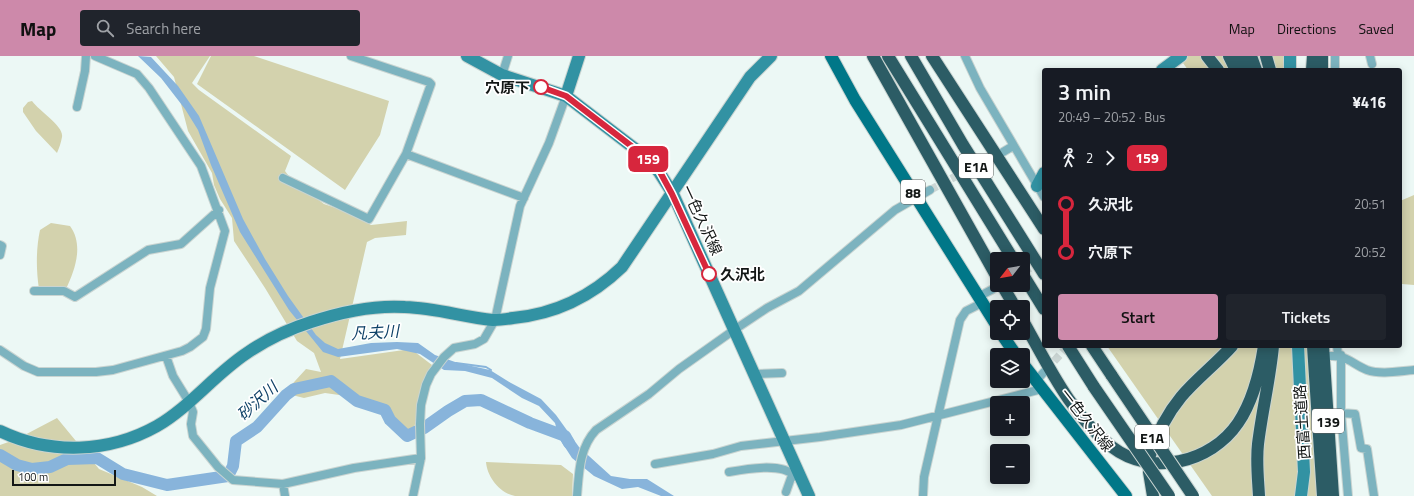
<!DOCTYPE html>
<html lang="en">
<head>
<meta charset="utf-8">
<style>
	body { margin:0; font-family:"Titillium Web","Noto Sans JP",sans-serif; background:#20242c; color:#f1f3f6; height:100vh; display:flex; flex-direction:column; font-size:15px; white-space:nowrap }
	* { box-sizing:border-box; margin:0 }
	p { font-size:13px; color:#9ea1a6 }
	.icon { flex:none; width:22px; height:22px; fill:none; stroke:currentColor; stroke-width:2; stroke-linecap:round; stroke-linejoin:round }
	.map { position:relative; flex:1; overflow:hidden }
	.drawer { position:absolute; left:1042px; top:12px; width:360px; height:280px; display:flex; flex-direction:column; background:#171b24; border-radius:4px; box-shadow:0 2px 10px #0003 }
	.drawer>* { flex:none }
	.badge { padding:0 8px; border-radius:6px; font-size:14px; line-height:26px }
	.needle { width:26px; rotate:239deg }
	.controls { position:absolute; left:990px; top:196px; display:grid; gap:8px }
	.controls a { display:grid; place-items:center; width:40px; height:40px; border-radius:4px; background:#171b24; box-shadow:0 2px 10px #0003; font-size:20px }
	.scale { position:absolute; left:12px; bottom:10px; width:104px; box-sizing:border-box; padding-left:4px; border:2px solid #131716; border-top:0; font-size:11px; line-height:14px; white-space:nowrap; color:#131716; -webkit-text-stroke:3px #fff; paint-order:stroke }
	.map>.badge { position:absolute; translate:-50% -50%; box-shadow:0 0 0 2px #fff }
	.legs { display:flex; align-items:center; gap:6px; height:44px; padding:0 16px; font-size:13px }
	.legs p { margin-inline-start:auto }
	.overview { display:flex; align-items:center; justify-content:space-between; height:68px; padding:0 16px }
	h1 { font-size:22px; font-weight:600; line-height:30px }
	.action { display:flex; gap:8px; margin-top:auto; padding:8px 16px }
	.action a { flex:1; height:46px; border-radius:4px; background:#cd89aa; color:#111; font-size:16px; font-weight:600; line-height:46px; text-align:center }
	.action a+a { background:#20242c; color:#f1f3f6 }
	ul { padding:0 16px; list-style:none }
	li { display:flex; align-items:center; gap:14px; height:48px; font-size:15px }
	li i { display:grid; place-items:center; width:6px; height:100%; margin:0 5px; background:currentColor }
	li i::after { content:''; width:10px; height:10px; margin:-5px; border:3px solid; border-radius:50%; background:#171b24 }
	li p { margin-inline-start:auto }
	li:first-child i { background:linear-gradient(#0000 50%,currentColor 0) }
	li:last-child i { background:linear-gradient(currentColor 50%,#0000 0) }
	header { display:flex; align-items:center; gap:24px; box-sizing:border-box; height:56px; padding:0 20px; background:#cd89aa; color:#111 }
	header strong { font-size:19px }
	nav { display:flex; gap:22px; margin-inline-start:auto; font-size:14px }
	.search { width:280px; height:36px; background:#20242c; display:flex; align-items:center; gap:10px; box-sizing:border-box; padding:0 14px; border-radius:4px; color:#9ea1a6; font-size:15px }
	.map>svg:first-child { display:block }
	.green { fill:#d3d2ad }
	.water { fill:#88b4db }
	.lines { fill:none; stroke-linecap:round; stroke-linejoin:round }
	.stream { stroke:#88b4db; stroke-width:2 }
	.river { stroke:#88b4db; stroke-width:12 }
	.street-tunnel { stroke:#cbd6d4; stroke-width:8; stroke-dasharray:8 4; stroke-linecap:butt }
	.street-casing { stroke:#c9d4d1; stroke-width:10 }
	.secondary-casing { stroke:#c9d4d1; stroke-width:14 }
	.primary-casing { stroke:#c9d4d1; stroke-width:14 }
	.highway-casing { stroke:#c9d4d1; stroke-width:14 }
	.street { stroke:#7cb3bf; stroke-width:8 }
	.secondary { stroke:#3292a3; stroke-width:12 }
	.primary { stroke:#078; stroke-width:12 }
	.highway { stroke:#2c5c65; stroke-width:12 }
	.highway-bridge-casing { stroke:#c9d4d1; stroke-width:14; stroke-linecap:butt }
	.highway-bridge { stroke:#2c5c65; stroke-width:12 }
	.line-1-casing { stroke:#fff; stroke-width:9 }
	.line-1 { stroke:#d7263d; stroke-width:6 }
	.stop-1-dot { fill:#fff; stroke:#d7263d; stroke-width:2 }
	.labels { text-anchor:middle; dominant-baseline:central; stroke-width:3.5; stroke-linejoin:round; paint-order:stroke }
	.shield { fill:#fff; stroke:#5a5d5c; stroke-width:1 }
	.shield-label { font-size:14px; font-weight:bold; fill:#131716 }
	.stop-label { font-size:15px; font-weight:bold; fill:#131716; stroke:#fff; text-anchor:end }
	.street-label { font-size:15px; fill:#131716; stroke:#fff }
	.water-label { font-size:16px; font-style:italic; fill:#0f4167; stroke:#fff }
</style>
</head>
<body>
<header>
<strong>Map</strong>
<div class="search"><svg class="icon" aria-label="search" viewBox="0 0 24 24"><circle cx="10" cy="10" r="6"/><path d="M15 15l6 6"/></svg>Search here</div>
<nav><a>Map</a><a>Directions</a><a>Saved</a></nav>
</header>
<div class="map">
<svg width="1414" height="440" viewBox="0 0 1414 440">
	<rect width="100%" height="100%" fill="#ecf8f5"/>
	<path class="green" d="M 156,0 L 210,0 L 192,27 L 199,34 L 291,100 L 285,115 L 291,123 L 324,148 L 351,157 L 371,169 L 407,165 L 406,179 L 375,182 L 367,186 L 340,303 L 411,293 L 432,309 L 413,375 L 401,376 L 393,358 L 369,347 L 353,341 L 325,337 L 304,342 L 284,337 L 306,313 L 321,316 L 314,297 L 297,285 L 265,232 L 234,185 L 232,162 L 220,143 L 214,129 L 212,117 L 188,75 L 174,21 Z
		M 211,0 L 254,0 L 389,45 L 380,79 L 345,134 L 197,28 Z
		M 1178,0 L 1296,0 L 1297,14 L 1188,14 Z
		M 32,45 C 40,56 64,70 62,81 C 61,87 59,92 57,97 L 36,75 L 23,56 L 23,52 L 28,46 Z
		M 1414,139 L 1414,229 L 1402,228 L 1400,223 L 1400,145 Z
		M 51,167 L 70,170 C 84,189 75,214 66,233 L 39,233 C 36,214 36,192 40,174 Z
		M 1107,290 L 1308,290 C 1310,340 1315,390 1318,440 L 1212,440 Z
		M 57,362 L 99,413 L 142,431 L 157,440 L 0,440 L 0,389 L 17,383 Z
		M 486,406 L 561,409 L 573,418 L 572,440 C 557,440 527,440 515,440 C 499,437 487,420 486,406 Z"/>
	<path class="water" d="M 138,0 L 151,1 L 178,30 L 199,60 L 243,163 L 265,203 L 288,240 L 316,279 L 325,287 L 338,293 L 371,287 L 397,286 L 418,287 L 435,299 L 458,307 L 490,314 L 511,327 L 541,343 L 556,359 L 579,391 L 611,420 L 630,423 L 647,423 L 674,440 L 661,440 L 638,431 L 622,433 L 594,420 L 572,402 L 559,382 L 555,367 L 539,350 L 522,342 L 492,322 L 465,315 L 444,314 L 420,298 L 397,293 L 338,301 L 323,296 L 289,254 L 240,176 L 211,109 L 198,74 L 185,53 L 161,22 Z"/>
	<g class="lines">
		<path class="stream" d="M 456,307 L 486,311 L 491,314"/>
		<path class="river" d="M 0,399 L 17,409 L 32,413 L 50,411 L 67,403 L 97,402 L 123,418 L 167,429 L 228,420 L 233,410 L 236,385 L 257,371 L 286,339 L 294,333 L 331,325 L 357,345 L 385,354 L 390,364 L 407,380 L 424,372 L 448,355 L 465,345 L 481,344 L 530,367 L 565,380 L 569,387"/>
		<path class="street-tunnel" d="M 930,134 L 1000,97
			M 1023,216 L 1044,204
			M 1046,314 L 1068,290"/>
		<g class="street-casing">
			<path id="street" d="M 351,0 L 429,26 L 431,28 L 406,98 L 524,142
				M 965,0 L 980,32 L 1044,141
				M 1370,0 L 1372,8
				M 1335,14 L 1335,0
				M 502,19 L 508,0
				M 77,51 L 85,15 L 86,0
				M 1003,96 L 1013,90
				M 283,122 L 369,163 L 406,98
				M 0,189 L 2,190 L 0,199
				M 34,235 L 64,235 L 75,241 L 148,194 L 181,188 L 219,154
				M 978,241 L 993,233
				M 1337,290 L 1338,299
				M 0,294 L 24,310 L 38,316 L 96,316 L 113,314 L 182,295 L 190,291 L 203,281 L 206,273 L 210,232 L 225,175 L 201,110 L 149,32 L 137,18 L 95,0
				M 1341,299 L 1341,357 L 1348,440
				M 166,300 L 173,320 L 189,346 L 193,356 L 191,368 L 193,380 L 218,411 L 233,424 L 283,428 L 354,412 L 421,402
				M 1330,300 C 1347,299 1352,308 1367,314 C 1381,319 1400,315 1414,314
				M 754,318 L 782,317
				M 1036,325 L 1044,316
				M 1341,357 L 1355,358 L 1361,392 L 1367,393 L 1374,440
				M 655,408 L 713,398 L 741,390 L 820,381 L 901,369 L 1042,333
				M 729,416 C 745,413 783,406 794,420
				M 283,428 L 285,440
				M 786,436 L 791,422 L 798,418
				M 413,440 L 421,402 L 420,368 L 421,349 L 426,329 L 431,318 L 444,301 L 454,292 L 475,288 L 484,283 L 495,264 L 520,150 L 549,87 L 566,40
				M 577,440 C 579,417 579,392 596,374 L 649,338 L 679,313 L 734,274 L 767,252 L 799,235 L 895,154 L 930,134
				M 923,440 L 924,421 L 960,264 L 966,255 L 982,247"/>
		</g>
		<g class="secondary-casing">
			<path id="secondary" d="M 467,0 L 502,19 L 566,40
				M 579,0 L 566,40 L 647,102 L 659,116 L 673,138 L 809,440
				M 1290,0 L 1290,14
				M 1162,14 L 1181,0
				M 1037,130 L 1044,117
				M 1298,290 L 1304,416 L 1301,440
				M 0,375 C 50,399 109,397 157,370 C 191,350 215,318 247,297 C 266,284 289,273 311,266 C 341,256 374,249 405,251 C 435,252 464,261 493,264 C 500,264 507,263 513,262 C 555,258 592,240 622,211 L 750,21 L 771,0"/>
		</g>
		<g class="primary-casing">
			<path id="primary" d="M 831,0 L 855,44 L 997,270
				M 1001,277 L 1016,299
				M 1023,308 L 1126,440"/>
		</g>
		<g class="highway-casing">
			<path id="highway" d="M 873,0 L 997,221
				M 888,0 L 1013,203
				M 911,0 L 963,89 L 1044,218
				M 932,0 L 1044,173
				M 1207,0 L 1218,14
				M 1229,0 L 1236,14
				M 1241,0 L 1249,14
				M 1251,0 L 1256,14
				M 1266,0 L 1270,14
				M 1312,14 L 1313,0
				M 1322,14 L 1322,0
				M 1023,219 L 1044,253
				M 1002,229 L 1015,251
				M 1023,265 C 1048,309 1071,359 1112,391 C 1151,421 1211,407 1238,367 C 1253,345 1260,316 1264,290
				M 1068,290 L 1094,331
				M 1092,290 L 1112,320
				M 1313,290 L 1323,440
				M 1323,290 L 1333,440
				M 1150,399 C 1157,378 1167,358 1181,341 C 1196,323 1216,308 1232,290
				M 1149,416 L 1153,440
				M 1259,440 C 1258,422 1256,405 1258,388 C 1262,355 1270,323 1273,290"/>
		</g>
		<use href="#street" class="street"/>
		<use href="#secondary" class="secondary"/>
		<use href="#primary" class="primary"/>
		<use href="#highway" class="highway"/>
		<g class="highway-bridge-casing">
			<path id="highway-bridge" d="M 1112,320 L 1193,440
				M 1094,331 L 1169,440"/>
		</g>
		<use href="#highway-bridge" class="highway-bridge"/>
	</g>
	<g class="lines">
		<g class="line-1-casing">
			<path id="line-1" d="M 541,31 L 566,40 L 647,102 L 660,116 L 672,138 L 709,218"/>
		</g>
		<use href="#line-1" class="line-1"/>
	</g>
	<g class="stop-1-dot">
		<circle cx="541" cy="31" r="7"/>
		<circle cx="709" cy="218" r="7"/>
	</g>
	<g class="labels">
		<g class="shield">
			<rect x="959" y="98" width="34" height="24" rx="3"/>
			<rect x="901" y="124" width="24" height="24" rx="3"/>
			<rect x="1312" y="353" width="32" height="24" rx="3"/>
			<rect x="1135" y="369" width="34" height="24" rx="3"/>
		</g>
		<g class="shield-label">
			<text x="976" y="110">E1A</text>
			<text x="913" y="136">88</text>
			<text x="1328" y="365">139</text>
			<text x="1152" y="381">E1A</text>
		</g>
		<g class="stop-label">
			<text x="530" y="31">穴原下</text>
			<text x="720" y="218" text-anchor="start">久沢北</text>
		</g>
		<g class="street-label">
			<text transform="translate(702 164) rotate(65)">一色久沢線</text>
			<text transform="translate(1087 364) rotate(52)">一色久沢線</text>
			<text transform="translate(1302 366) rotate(-94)">西富士道路</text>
		</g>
		<g class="water-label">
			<text transform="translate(375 276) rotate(-3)">凡夫川</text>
			<text transform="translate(257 345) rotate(-42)">砂沢川</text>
		</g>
	</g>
</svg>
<div class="controls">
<a><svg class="needle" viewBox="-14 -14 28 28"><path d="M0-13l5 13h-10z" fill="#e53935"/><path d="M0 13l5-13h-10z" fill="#9ea1a6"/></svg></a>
<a><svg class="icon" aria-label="locate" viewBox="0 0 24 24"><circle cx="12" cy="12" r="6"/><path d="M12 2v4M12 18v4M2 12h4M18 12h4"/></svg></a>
<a><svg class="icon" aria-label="layers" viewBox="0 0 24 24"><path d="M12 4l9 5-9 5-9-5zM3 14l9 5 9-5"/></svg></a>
<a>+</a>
<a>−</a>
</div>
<div class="scale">100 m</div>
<b class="badge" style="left:648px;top:103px;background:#d7263d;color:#fff">159</b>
<section class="drawer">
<div class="overview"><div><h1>3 min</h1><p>20:49 – 20:52 · Bus</p></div><b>¥416</b></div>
<div class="legs"><svg class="icon" aria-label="walk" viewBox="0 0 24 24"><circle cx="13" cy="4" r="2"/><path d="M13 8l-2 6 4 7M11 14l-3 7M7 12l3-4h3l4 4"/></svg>2<svg class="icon" aria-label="forward" viewBox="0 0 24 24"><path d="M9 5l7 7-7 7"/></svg><b class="badge" style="background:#d7263d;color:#fff">159</b></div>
<ul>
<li><i style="color:#d7263d"></i><b>久沢北</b><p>20:51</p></li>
<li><i style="color:#d7263d"></i><b>穴原下</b><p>20:52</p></li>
</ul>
<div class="action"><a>Start</a><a>Tickets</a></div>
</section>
</div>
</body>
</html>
